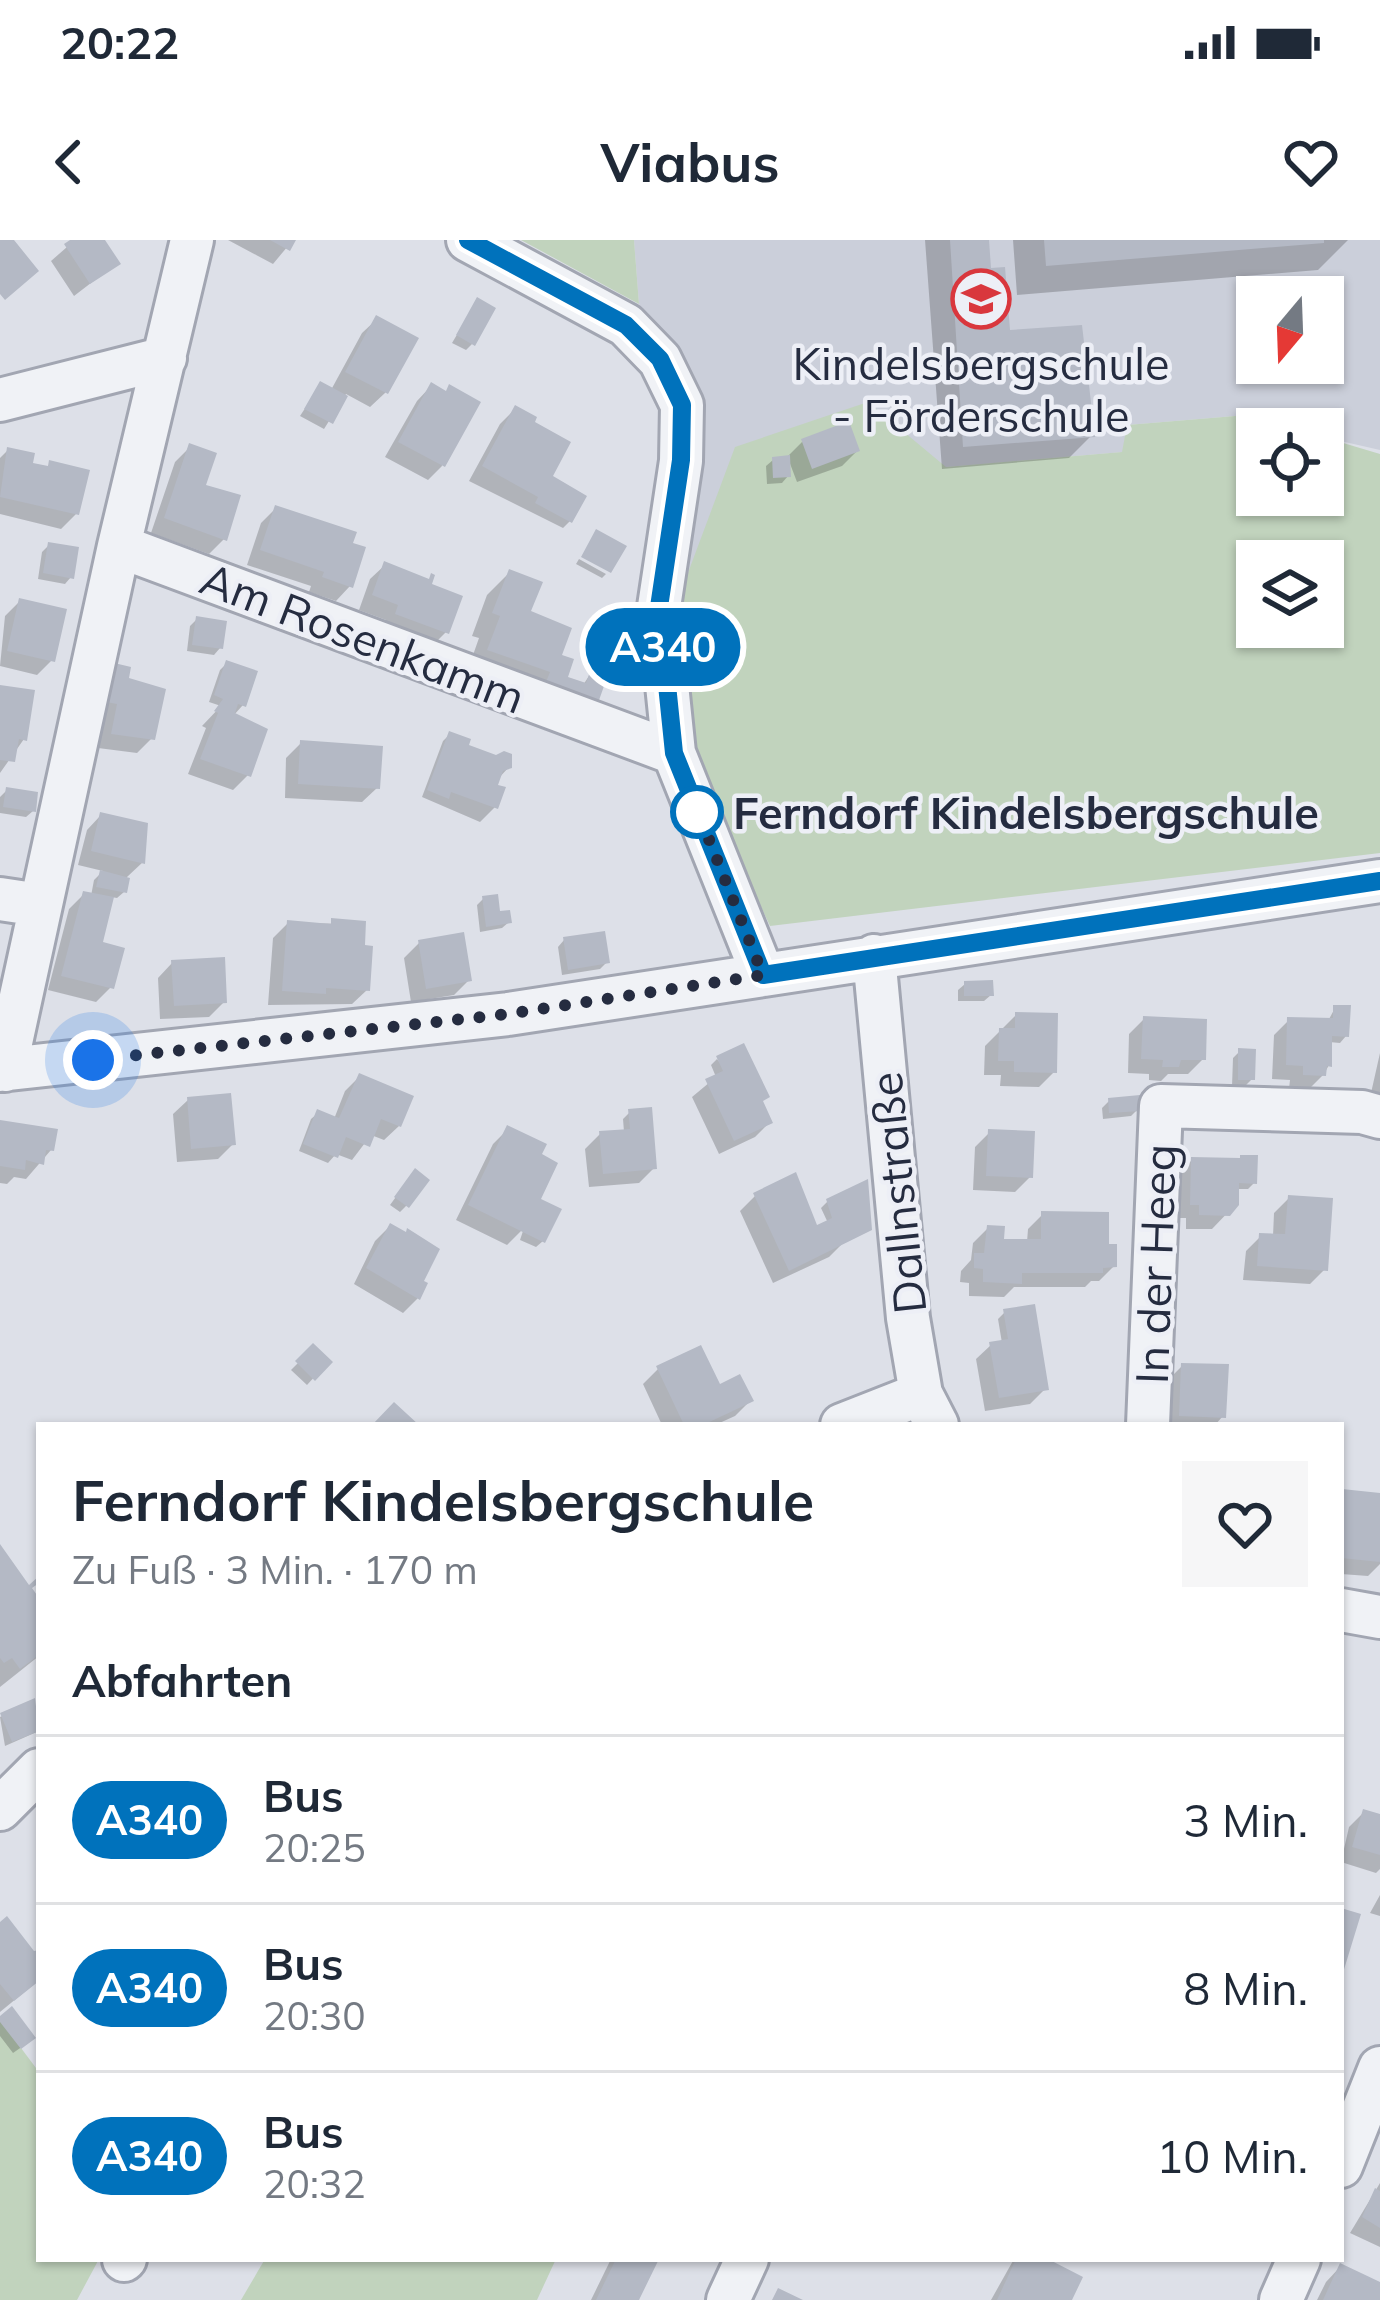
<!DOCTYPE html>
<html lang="de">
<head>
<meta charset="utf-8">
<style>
	body { margin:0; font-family:Mulish,sans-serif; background:#f6f6f7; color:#1f2937; height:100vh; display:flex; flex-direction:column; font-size:45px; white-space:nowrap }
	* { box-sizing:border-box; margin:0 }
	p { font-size:39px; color:#747a83 }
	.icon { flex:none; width:66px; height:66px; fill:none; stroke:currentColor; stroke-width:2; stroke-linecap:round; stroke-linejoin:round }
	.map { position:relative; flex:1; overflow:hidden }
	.drawer { position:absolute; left:36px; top:1182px; width:1308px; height:840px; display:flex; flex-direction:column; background:#fff; border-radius:0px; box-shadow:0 3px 9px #0004 }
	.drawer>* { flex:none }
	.badge { padding:0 24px; border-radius:39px; font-size:42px; line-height:78px }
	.needle { width:78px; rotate:199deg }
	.tools { position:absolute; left:1236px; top:36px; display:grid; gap:24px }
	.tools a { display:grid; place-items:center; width:108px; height:108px; border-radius:0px; background:#fff; box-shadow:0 3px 9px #0004; font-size:60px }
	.you { position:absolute; width:60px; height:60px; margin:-30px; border:9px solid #fff; border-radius:50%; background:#1a73e8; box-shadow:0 0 0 18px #1a73e833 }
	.map>.badge { position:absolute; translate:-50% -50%; box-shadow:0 0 0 6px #fff }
	h2 { padding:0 36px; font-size:45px; line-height:108px }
	.round { display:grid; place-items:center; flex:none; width:126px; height:126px; border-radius:0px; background:#f6f6f7 }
	.overview { display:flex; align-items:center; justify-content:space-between; height:204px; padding:0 36px }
	h1 { font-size:57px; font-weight:700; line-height:90px }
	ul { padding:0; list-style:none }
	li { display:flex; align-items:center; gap:36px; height:168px; padding:0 36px; border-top:3px solid #e0e1e3 }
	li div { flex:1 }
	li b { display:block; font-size:45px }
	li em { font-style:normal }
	li .badge { min-width:132px; font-weight:700; text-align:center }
	.status { display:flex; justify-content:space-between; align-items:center; height:84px; padding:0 60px; background:#fff; direction:ltr }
	.status svg { height:33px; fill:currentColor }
	header { display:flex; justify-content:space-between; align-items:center; height:156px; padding:0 36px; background:#fff; font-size:54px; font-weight:700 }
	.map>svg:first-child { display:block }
	.built { fill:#cbcfda; fill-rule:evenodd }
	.green { fill:#c1d3bd; fill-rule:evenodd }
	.shadow { fill:#0003 }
	.building { fill:#b4b9c5 }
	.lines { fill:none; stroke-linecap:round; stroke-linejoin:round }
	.minor-casing { stroke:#a2a6b2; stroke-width:48 }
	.minor { stroke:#f0f2f6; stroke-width:42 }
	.line-casing { stroke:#fff; stroke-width:27 }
	.line { stroke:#0072bc; stroke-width:18 }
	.walk { stroke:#252c40; stroke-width:12; stroke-dasharray:0 21.6 }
	.stop-dot { fill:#fff; stroke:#0072bc; stroke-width:6 }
	.labels { text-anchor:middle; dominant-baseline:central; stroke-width:9; stroke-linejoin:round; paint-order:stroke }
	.poi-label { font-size:45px; fill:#252c40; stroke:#edeff6 }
	.street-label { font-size:45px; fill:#252c40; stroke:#edeff6 }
	.stop-label { font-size:45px; font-weight:bold; fill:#252c40; stroke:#edeff6; text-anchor:start }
</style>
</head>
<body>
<div class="status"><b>20:22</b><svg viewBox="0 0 49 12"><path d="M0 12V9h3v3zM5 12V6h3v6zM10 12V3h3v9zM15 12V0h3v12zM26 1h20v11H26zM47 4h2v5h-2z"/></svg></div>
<header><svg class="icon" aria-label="back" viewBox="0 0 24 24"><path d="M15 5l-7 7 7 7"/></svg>Viabus<svg class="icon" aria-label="heart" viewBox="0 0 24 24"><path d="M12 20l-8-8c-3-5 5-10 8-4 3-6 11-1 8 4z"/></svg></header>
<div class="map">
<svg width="1380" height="2060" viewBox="0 0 1380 2060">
	<rect width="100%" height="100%" fill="#dde0e8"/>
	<path class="built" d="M 634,0 L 1380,0 L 1380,210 L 1323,197 L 1323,189 L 1297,189 L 1247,175 L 1127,185 L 1123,212 L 946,227 L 673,373 L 696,154 L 639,64 ZM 1257,57 L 1323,57 L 1323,123 L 1257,123 Z"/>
	<path class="green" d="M 521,0 L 634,0 L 639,64 Z
		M 868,162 L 946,227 L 1122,212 L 1127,185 L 1247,175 L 1297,189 L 1257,189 L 1257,255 L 1323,255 L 1323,197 L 1380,214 L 1380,613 L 770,686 L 685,504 L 673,373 L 735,207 ZM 1257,321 L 1323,321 L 1323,387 L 1257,387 Z
		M 0,1780 L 39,1832 L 39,2019 L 99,2019 L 77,2060 L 0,2060 Z
		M 265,2019 L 556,2019 L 537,2060 L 241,2060 Z"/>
	<path class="shadow" d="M 75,0 L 102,0 L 117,23 L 74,56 L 51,21 Z
		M 228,0 L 293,0 L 273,24 Z
		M 925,0 L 986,0 L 988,31 L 1007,94 L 1092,195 L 1069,218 L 942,229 Z
		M 1013,0 L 1348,0 L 1318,30 L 1017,55 Z
		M 477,61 L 472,104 L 466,110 L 452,103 Z
		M 377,79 L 415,99 L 385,153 L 370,167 L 346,154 L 324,189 L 300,176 L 321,144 L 331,150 L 362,93 Z
		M 431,146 L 442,226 L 428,240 L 385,217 L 417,161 Z
		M 515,169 L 542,248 L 570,281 L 563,288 L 469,241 L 500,184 Z
		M 802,202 L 857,211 L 842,226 L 797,242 L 789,221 L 788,236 L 782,243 L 767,244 L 766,226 L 773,220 L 787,217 Z
		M 190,207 L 224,299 L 209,314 L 151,293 L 175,222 Z
		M 8,210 L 29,225 L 45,229 L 50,224 L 76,274 L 61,289 L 0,274 L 0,218 Z
		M 276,268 L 350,346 L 336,361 L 309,352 L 311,346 L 247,325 L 261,283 Z
		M 49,305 L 71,337 L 65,344 L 38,339 L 42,312 Z
		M 579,319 L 606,334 L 602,338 L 576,324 Z
		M 385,325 L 446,392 L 431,407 L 382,389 L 386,380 L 359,370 L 370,339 Z
		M 510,332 L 527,373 L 558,417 L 564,439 L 583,445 L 593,430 L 595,462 L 467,432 L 479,398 L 472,396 L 487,355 Z
		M 20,361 L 52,420 L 37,435 L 0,426 L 5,376 Z
		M 197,379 L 220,408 L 214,415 L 187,411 L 190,386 Z
		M 227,423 L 243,465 L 233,476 L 248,535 L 233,550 L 188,534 L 206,488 L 202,486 L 221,466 L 209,462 L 220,430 Z
		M 125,440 L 152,498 L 137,513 L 98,508 L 104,479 L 88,475 Z
		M 0,448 L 24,499 L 0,533 Z
		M 450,494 L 461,517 L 497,519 L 509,527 L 497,540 L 495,567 L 480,582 L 422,557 L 443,501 Z
		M 301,503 L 377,548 L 362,562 L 285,558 L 286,518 Z
		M 7,550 L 33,571 L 26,577 L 0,573 L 0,557 Z
		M 101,575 L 143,622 L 127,637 L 124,652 L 117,658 L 111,657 L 99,704 L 111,747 L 96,762 L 48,750 L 69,669 L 84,654 L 91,656 L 94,640 L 103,631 L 78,625 L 87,590 Z
		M 484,658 L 509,682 L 502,688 L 480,692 L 477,665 Z
		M 288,683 L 363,684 L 367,750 L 352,764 L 268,765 L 273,698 Z
		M 564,700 L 607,722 L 600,729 L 562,735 L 558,707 Z
		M 419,703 L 469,740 L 454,755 L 411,762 L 404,718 Z
		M 172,723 L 224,762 L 209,777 L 160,779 L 158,738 Z
		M 965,744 L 991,755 L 984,761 L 958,761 L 958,750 Z
		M 1335,768 L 1346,796 L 1340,803 L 1329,802 L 1329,825 L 1324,834 L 1309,849 L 1289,849 L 1290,840 L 1272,839 L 1274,795 L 1289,780 L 1328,781 Z
		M 1016,775 L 1054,832 L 1039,847 L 1000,846 L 1001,835 L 984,835 L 985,806 Z
		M 1144,779 L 1203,819 L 1188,834 L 1168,834 L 1161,841 L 1149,840 L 1149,834 L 1128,833 L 1129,794 Z
		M 1240,811 L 1252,839 L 1245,846 L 1232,846 L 1233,818 Z
		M 1380,813 L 1380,855 L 1371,853 Z
		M 717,819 L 770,882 L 755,897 L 719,914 L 692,857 L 716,837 L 711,825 Z
		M 360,836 L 399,886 L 384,900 L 371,895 L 352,920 L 336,914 L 328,923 L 299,911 L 311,879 L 318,873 L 334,879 L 345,851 Z
		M 188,860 L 233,904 L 218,919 L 177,922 L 173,874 Z
		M 1109,861 L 1138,869 L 1131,876 L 1103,879 L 1102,868 Z
		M 630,872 L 654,928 L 639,943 L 589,947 L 585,909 L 600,894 L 624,892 L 623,879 Z
		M 0,883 L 51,910 L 26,939 L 14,937 L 7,944 L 0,943 Z
		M 508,889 L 543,1001 L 536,1007 L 520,1000 L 524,988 L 507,1005 L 456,980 L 493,904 Z
		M 990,892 L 1030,937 L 1015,952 L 973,950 L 975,907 Z
		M 1192,920 L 1254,943 L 1248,949 L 1236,949 L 1236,964 L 1212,989 L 1186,989 L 1186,978 L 1176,978 L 1177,935 Z
		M 409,939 L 406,966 L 400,972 L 390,965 Z
		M 755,956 L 816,989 L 828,983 L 821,968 L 828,961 L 869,989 L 842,1004 L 829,1017 L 773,1043 L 740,971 Z
		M 1289,958 L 1325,1029 L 1310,1044 L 1243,1040 L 1246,1011 L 1261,996 L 1273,996 L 1274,973 Z
		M 1043,974 L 1106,1007 L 1114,1026 L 1099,1041 L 1091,1041 L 1085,1047 L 1014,1047 L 1004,1057 L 969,1056 L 969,1043 L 960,1042 L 961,1031 L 971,1020 L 973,1003 L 988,988 L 1001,1002 L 1027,1002 L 1028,989 Z
		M 390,986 L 420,1042 L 418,1058 L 403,1073 L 354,1044 L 375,1001 Z
		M 1005,1072 L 1045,1149 L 1030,1164 L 985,1171 L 976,1119 L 991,1105 L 1002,1103 L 998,1079 Z
		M 313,1108 L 328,1122 L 307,1145 L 291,1130 Z
		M 1182,1126 L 1223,1176 L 1215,1185 L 1165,1185 L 1167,1141 Z
		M 658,1129 L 718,1148 L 750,1161 L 735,1176 L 715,1185 L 662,1185 L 643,1144 Z
		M 1343,1252 L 1380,1256 L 1380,1324 L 1368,1336 L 1341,1334 Z
		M 0,1309 L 39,1363 L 39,1416 L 0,1447 Z
		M 33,1462 L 39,1491 L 5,1506 L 0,1477 Z
		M 1364,1572 L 1380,1577 L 1380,1629 L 1376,1633 L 1341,1622 L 1349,1587 Z
		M 1380,1655 L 1380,1676 L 1370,1673 Z
		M 0,1686 L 33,1715 L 39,1715 L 39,1740 L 0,1772 Z
		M 0,1780 L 26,1804 L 13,1813 L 0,1796 Z
		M 1380,1943 L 1380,2007 L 1350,1993 Z
		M 611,2019 L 655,2019 L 636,2060 L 591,2060 Z
		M 1014,2019 L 1041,2019 L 1069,2060 L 991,2060 Z
		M 1340,2027 L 1380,2045 L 1380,2060 L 1317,2060 L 1326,2042 Z"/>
	<path class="building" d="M 0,0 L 14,0 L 39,31 L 5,60 L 0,54 Z
		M 70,0 L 105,0 L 121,24 L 90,44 L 64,4 Z
		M 270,0 L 296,0 L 290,11 Z
		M 950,0 L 989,0 L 991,28 L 1005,27 L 1010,90 L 1082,85 L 1095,197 L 963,207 Z
		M 1044,0 L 1324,0 L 1324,3 L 1046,26 Z
		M 477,57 L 496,68 L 475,106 L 456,95 Z
		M 376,75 L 419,98 L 388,154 L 345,132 Z
		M 320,141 L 348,156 L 333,184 L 304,169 Z
		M 431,142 L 446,151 L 449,144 L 481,162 L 445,227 L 398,202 Z
		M 515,165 L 537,177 L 535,182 L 571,202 L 553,236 L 587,256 L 572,283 L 535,263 L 538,257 L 482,226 Z
		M 849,181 L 860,211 L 812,229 L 801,199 Z
		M 189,203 L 217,213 L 206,245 L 241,255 L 227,301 L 164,278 Z
		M 7,207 L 35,213 L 33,223 L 48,226 L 49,220 L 90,230 L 79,275 L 0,257 Z
		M 790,215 L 791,237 L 773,238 L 772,217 Z
		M 275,265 L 357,292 L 353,303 L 366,307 L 353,348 L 322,337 L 324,332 L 260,310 Z
		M 596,289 L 627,306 L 611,333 L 581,317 Z
		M 48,302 L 79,307 L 74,339 L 43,333 Z
		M 384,321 L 429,339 L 431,333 L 435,335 L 432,344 L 463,356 L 449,394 L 395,374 L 398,365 L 372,355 Z
		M 509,329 L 543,342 L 531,371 L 572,388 L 562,415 L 574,419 L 568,437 L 586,443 L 592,426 L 609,432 L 598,463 L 542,452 L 550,432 L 487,410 L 500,376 L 492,373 Z
		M 19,358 L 67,369 L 55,422 L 7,411 Z
		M 196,376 L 227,381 L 223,409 L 192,405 Z
		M 226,420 L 258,431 L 246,467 L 238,464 L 235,473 L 268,489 L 251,537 L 200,519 L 218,473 L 214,471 L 223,459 L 214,455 Z
		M 110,422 L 131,427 L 129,438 L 166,449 L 155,500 L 111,494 L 117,464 L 101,461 Z
		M 0,445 L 35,450 L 27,501 L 19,499 L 15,522 L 0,520 Z
		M 449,491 L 471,499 L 469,505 L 496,515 L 504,511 L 512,514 L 512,528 L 503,531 L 498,545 L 506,547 L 498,569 L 451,552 L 449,559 L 427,550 Z
		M 300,500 L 383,506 L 380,549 L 298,544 Z
		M 6,547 L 38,552 L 36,572 L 3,567 Z
		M 100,572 L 148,583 L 145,624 L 91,611 Z
		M 100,630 L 130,638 L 127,653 L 96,647 Z
		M 83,651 L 114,657 L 103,702 L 125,708 L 114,749 L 61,736 Z
		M 498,654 L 500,671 L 510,670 L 512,683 L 486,687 L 482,656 Z
		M 331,678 L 366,681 L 365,705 L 373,706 L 370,751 L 326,748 L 326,754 L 282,751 L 287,680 L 331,684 Z
		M 605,691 L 610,723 L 568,730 L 563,697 Z
		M 464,692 L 472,741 L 426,749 L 418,700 Z
		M 225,717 L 227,763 L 174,766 L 171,720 Z
		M 993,740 L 994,756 L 964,756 L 964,741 Z
		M 1333,765 L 1351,765 L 1349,797 L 1332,796 L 1332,827 L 1327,826 L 1326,836 L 1303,835 L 1303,826 L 1286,825 L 1287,777 L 1333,778 Z
		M 1015,772 L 1058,773 L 1057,833 L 1014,832 L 1014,821 L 998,821 L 999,788 L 1015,788 Z
		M 1143,776 L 1207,779 L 1206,820 L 1181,820 L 1179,827 L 1162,827 L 1163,820 L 1141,819 Z
		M 744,803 L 770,857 L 763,861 L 773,883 L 734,901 L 705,839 L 723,831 L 716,816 Z
		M 1238,808 L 1256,809 L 1255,840 L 1238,840 Z
		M 359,833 L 414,856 L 401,887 L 381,879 L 370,907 L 346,897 L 338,918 L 303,904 L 317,869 L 339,878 Z
		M 231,853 L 236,905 L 191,909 L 187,857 Z
		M 1140,855 L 1141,871 L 1109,873 L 1108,858 Z
		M 652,867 L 657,929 L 603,934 L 599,891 L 630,889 L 628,869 Z
		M 0,880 L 58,889 L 54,911 L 46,910 L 44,925 L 26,920 L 25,930 L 0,926 Z
		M 507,885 L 547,904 L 542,914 L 558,923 L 541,959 L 562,969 L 545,1003 L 468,965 Z
		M 988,889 L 1035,891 L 1033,938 L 986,936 Z
		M 1240,915 L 1258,915 L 1257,944 L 1239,943 L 1239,965 L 1230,976 L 1199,975 L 1199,965 L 1190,965 L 1191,917 L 1240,918 Z
		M 415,928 L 430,940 L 409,968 L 394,957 Z
		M 796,932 L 817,985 L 832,978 L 826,959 L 868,939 L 872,990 L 789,1031 L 753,953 Z
		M 1288,955 L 1333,958 L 1328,1031 L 1257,1026 L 1259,993 L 1285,994 Z
		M 1041,971 L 1109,972 L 1109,1004 L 1117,1004 L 1117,1027 L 1103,1028 L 1103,1033 L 1022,1033 L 1022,1044 L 983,1042 L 983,1029 L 974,1028 L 974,1013 L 984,1013 L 987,985 L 1005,986 L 1004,999 L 1041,999 Z
		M 390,983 L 406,992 L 407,988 L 440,1009 L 424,1041 L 428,1043 L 420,1060 L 366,1028 Z
		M 1035,1064 L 1049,1150 L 999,1158 L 989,1102 L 1008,1099 L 1003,1069 Z
		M 313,1103 L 333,1122 L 315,1141 L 295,1121 Z
		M 701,1105 L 720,1144 L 740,1134 L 754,1161 L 703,1185 L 684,1185 L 656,1126 Z
		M 1181,1123 L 1229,1124 L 1226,1178 L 1179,1176 Z
		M 394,1162 L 419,1185 L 372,1185 Z
		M 1342,1249 L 1380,1253 L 1380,1322 L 1341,1318 Z
		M 0,1304 L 29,1345 L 39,1336 L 39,1343 L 32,1348 L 39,1358 L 39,1415 L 20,1429 L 12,1418 L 4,1423 L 0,1418 Z
		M 35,1458 L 39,1491 L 12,1502 L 0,1473 Z
		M 1363,1569 L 1380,1574 L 1380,1615 L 1352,1607 Z
		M 1341,1668 L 1361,1674 L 1342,1736 L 1341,1736 Z
		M 7,1676 L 34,1711 L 39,1710 L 39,1741 L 14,1761 L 0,1744 L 0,1682 Z
		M 12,1766 L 36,1798 L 21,1809 L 0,1782 L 0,1776 Z
		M 1375,1948 L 1380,1951 L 1380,1988 L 1362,1977 Z
		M 616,2019 L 659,2019 L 639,2060 L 596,2060 Z
		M 1016,2019 L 1048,2019 L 1083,2037 L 1072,2060 L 997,2060 Z
		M 1340,2023 L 1380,2042 L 1380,2060 L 1323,2060 Z
		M 778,2048 L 803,2060 L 772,2060 Z"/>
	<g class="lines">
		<g class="minor-casing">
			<path id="minor" d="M 468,0 L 626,85 L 660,120 L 682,165 L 681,221 L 659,367 L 674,513 L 763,735
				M 0,160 L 165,118
				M 119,306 L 674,513
				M 0,659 L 40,665
				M 874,716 L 908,1078 L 921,1154 L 937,1185
				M 0,830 L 508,774 L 1380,641
				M 5,830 L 119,306 L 192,0
				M 842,1185 L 921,1154
				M 1148,1185 L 1161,866 L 1362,872 L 1380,877
				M 1341,1370 L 1380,1377
				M 0,1569 L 39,1530
				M 1341,1926 L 1380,1828
				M 124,2020 L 125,2019
				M 728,2060 L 747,2019
				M 1281,2060 L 1299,2019"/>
		</g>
		<use href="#minor" class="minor"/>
	</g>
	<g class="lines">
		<g class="line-casing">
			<path id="line" d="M 468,0 L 626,85 L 660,119 L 682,165 L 681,220 L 659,367 L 674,513 L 763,735 L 1380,641"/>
		</g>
		<use href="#line" class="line"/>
		<path class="walk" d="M 93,820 L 508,774 L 763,735 L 692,557 L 697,572"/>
	</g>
	<defs>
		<g id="school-ring" transform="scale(3)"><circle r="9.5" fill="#edeff6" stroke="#d9373d" stroke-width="1.5"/><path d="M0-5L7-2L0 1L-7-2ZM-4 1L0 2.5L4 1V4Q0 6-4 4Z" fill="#d9373d"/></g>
	</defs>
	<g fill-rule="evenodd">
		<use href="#school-ring" x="981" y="59"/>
	</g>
	<circle class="stop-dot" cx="697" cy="572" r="24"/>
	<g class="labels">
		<g class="poi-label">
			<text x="981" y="123">Kindelsbergschule<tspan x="981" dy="52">- Förderschule</tspan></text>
		</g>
		<g class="street-label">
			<text transform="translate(363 397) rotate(21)">Am Rosenkamm</text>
			<text transform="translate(897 953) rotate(-96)">Dallnstraße</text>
			<text transform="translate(1155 1024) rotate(-88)">In der Heeg</text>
		</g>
		<g class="stop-label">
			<text x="733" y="572">Ferndorf Kindelsbergschule</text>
		</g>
	</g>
</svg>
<div class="tools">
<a><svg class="needle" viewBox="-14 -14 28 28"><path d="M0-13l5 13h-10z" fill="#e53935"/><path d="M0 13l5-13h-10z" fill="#747a83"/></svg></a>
<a><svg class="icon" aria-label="locate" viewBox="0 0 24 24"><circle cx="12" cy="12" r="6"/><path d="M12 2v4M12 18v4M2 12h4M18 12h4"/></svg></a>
<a><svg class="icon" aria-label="layers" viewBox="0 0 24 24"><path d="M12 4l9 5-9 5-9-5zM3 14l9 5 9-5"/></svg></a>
</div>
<div class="you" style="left:93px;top:820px"></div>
<b class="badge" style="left:663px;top:407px;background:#0072bc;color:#fff">A340</b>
<section class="drawer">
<div class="overview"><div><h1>Ferndorf Kindelsbergschule</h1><p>Zu Fuß · 3 Min. · 170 m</p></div><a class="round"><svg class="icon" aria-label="heart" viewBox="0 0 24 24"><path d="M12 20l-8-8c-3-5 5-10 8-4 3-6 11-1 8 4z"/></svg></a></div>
<h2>Abfahrten</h2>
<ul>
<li><span class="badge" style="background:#0072bc;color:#fff">A340</span><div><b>Bus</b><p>20:25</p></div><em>3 Min.</em></li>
<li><span class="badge" style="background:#0072bc;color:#fff">A340</span><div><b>Bus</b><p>20:30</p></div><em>8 Min.</em></li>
<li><span class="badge" style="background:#0072bc;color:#fff">A340</span><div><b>Bus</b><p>20:32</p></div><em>10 Min.</em></li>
</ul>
</section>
</div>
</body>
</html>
